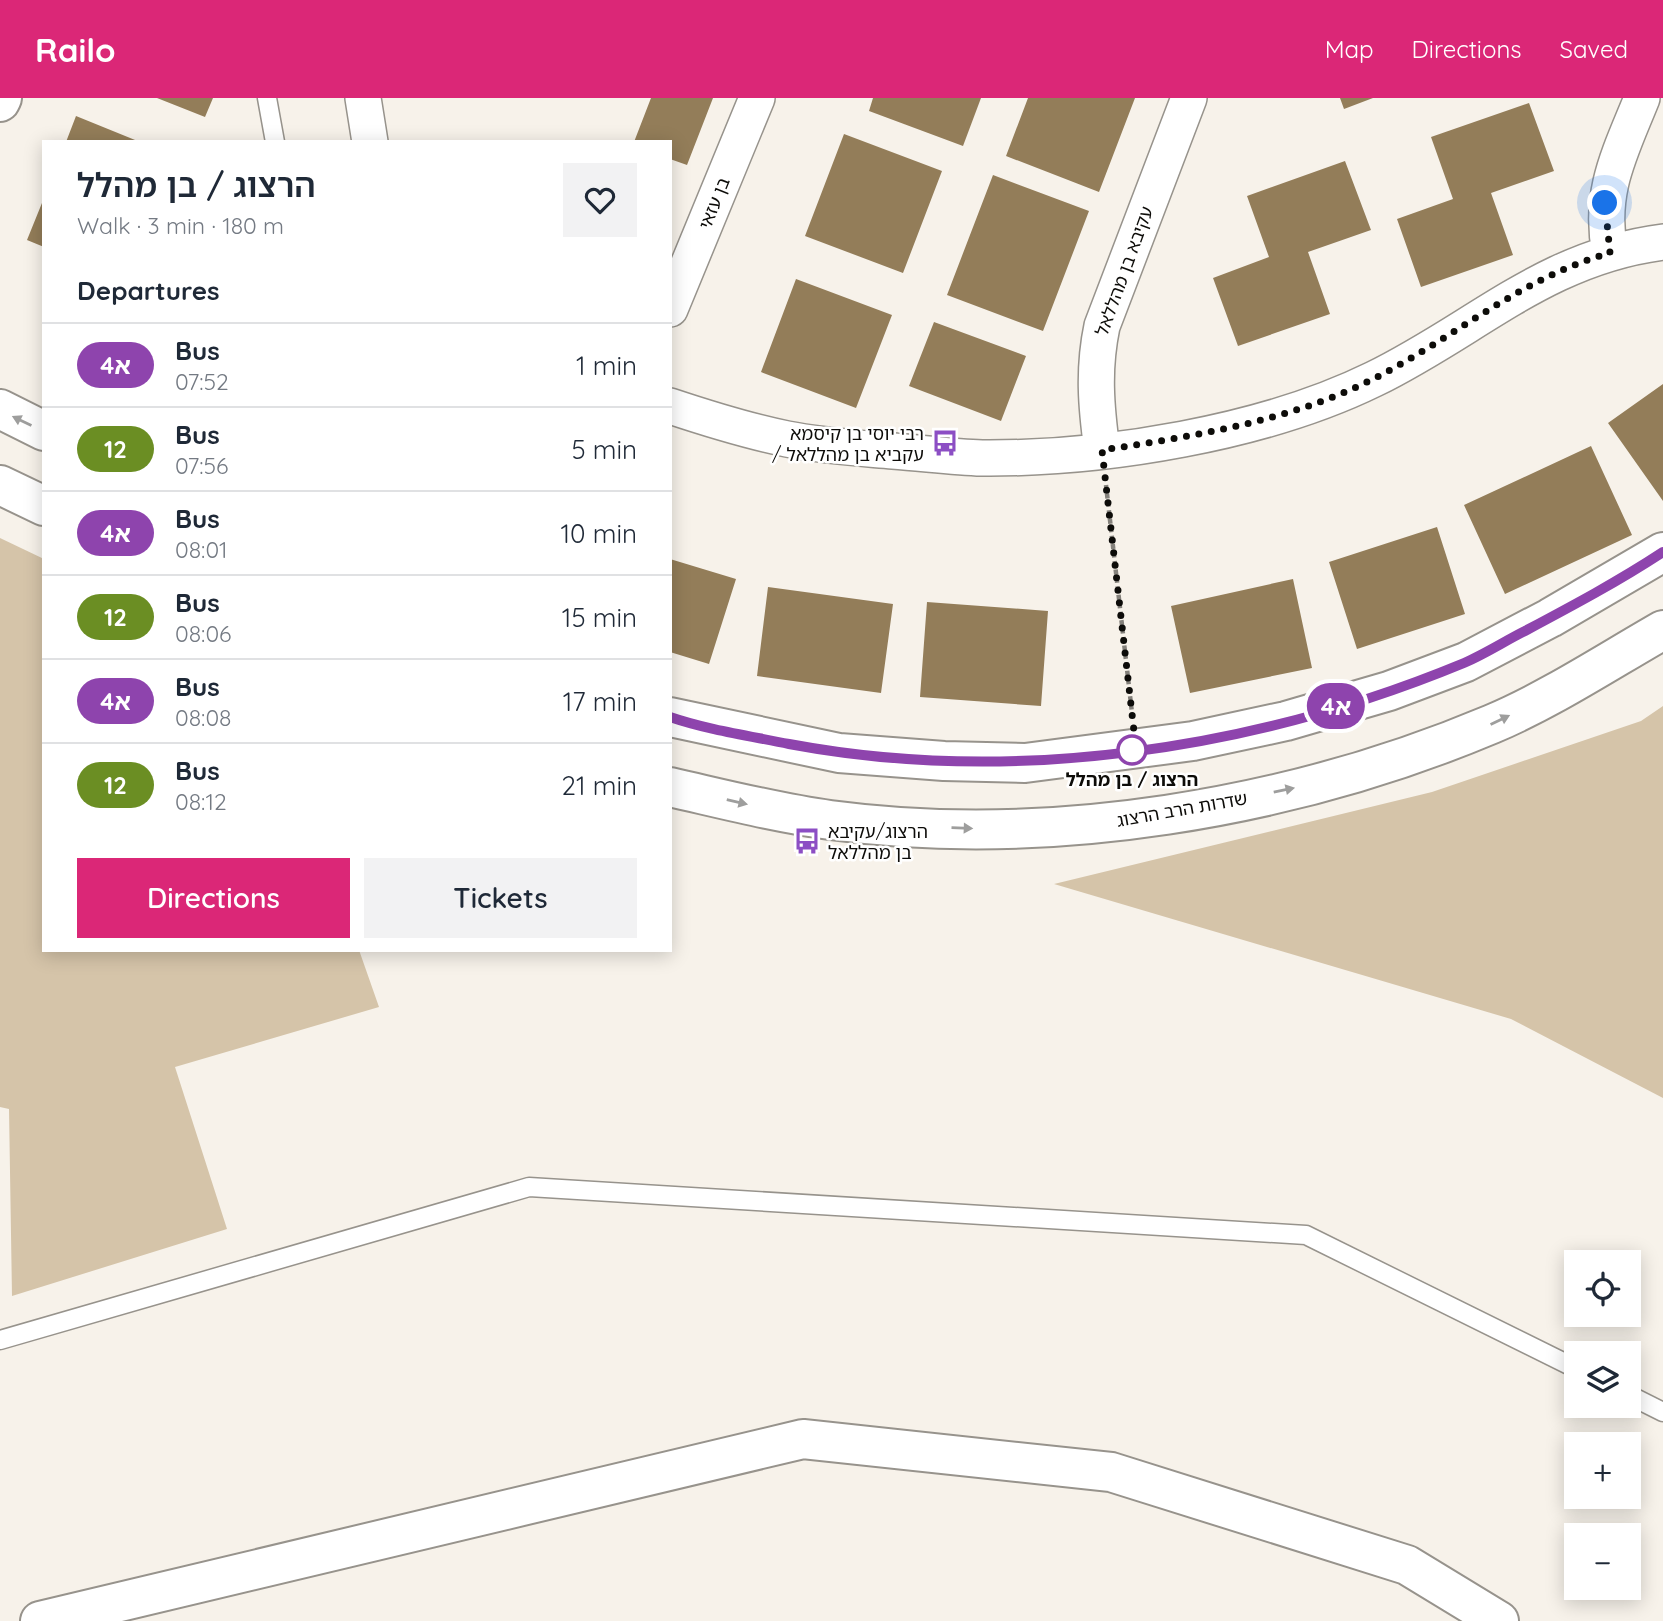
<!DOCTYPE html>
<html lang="en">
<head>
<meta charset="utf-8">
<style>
	body { margin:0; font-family:Quicksand,"Noto Sans Hebrew",sans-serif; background:#f2f2f3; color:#1f2937; height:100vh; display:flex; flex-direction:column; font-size:26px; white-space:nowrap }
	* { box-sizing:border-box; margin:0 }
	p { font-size:23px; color:#747a83 }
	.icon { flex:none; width:38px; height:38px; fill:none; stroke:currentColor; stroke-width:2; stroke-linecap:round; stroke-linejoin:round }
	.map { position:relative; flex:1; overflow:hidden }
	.sheet { position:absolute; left:42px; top:42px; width:630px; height:812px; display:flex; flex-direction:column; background:#fff; border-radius:0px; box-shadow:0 4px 18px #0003 }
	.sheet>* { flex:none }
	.badge { padding:0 14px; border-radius:23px; font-size:24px; line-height:46px }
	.buttons { position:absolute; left:1564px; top:1152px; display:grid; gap:14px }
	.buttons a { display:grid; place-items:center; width:77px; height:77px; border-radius:0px; background:#fff; box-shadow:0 4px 18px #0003; font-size:35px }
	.you { position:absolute; width:35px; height:35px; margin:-18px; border:5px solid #fff; border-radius:50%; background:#1a73e8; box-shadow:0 0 0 10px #1a73e833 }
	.map>.badge { position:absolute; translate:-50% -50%; box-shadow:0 0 0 4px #fff }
	h2 { padding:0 35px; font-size:26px; line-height:63px }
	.round { display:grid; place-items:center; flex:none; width:74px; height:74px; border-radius:0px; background:#f2f2f3 }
	.summary { display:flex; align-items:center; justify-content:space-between; height:119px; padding:0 35px }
	h1 { font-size:33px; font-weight:600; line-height:52px }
	.cta { display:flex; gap:14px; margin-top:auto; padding:14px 35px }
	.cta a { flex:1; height:80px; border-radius:0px; background:#db2777; color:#fff; font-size:28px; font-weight:600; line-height:80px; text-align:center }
	.cta a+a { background:#f2f2f3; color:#1f2937 }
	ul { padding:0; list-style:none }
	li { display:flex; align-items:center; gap:21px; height:84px; padding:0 35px; border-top:2px solid #e0e1e3 }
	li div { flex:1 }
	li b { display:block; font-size:26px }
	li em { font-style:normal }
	li .badge { min-width:77px; font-weight:700; text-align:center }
	header { display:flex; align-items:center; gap:42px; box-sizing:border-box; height:98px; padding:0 35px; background:#db2777; color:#fff }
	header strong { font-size:33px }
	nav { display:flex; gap:38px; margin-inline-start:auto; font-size:24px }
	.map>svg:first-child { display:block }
	.green { fill:#d5c4a9 }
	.building { fill:#937d59 }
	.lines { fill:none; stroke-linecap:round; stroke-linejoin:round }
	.service-casing { stroke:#97938c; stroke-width:21 }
	.minor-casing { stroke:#97938c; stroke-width:38 }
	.tertiary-casing { stroke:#97938c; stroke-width:42 }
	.secondary-casing { stroke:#97938c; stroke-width:42 }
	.path { stroke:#84817b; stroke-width:4.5; stroke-dasharray:5 3.5; stroke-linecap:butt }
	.service { stroke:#fff; stroke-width:18 }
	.minor { stroke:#fff; stroke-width:35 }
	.tertiary { stroke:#fff; stroke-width:38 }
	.secondary { stroke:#fff; stroke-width:38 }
	.oneway { fill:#9e9e9d }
	.line-casing { stroke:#fff; stroke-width:16 }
	.line { stroke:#8e44ad; stroke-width:10 }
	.walk { stroke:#0d0c09; stroke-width:7; stroke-dasharray:0 12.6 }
	.stop-dot { fill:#fff; stroke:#8e44ad; stroke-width:3.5 }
	.labels { text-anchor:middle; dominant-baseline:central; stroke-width:5; stroke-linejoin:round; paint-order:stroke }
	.street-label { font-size:18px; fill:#0d0c09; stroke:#fff }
	.poi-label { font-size:18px; fill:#0d0c09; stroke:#fff; text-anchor:end }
	.stop-label { font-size:18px; font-weight:bold; fill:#0d0c09; stroke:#fff }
</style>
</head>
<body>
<header>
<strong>Railo</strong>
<nav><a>Map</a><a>Directions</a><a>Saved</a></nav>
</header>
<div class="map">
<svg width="1663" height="1523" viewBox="0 0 1663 1523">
	<rect width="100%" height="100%" fill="#f7f2ea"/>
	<path class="green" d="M 0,440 L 44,461 L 44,852 L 359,852 L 379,909 L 175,969 L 227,1131 L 12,1198 L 9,1011 L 0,1009 Z
		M 1663,608 L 1663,1000 L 1511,921 L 1054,786 L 1432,694 L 1641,623 Z"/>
	<path class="building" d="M 157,0 L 213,0 L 205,19 Z
		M 651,0 L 713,0 L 687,67 L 670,61 L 670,44 L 634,44 Z
		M 873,0 L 981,0 L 963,48 L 869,13 Z
		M 1028,0 L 1135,0 L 1099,94 L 1006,58 Z
		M 1340,0 L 1373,0 L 1344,11 Z
		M 1529,5 L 1554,73 L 1491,95 L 1513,157 L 1421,189 L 1397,121 L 1453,101 L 1431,39 Z
		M 76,18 L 140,44 L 66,44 Z
		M 844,36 L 942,73 L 903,175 L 805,138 Z
		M 1345,63 L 1371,132 L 1308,154 L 1330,216 L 1238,248 L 1213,180 L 1269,159 L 1247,98 Z
		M 993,77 L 1089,113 L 1043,233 L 947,197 Z
		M 44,100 L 44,149 L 27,142 Z
		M 796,181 L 892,217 L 856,310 L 761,274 Z
		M 934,224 L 1026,258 L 1001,323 L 909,288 Z
		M 1663,286 L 1663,403 L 1608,325 Z
		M 1591,348 L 1632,437 L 1505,496 L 1464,407 Z
		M 1437,429 L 1465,516 L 1357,551 L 1329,464 Z
		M 670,461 L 736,481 L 709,566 L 670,554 Z
		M 1293,481 L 1312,570 L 1190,595 L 1171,508 Z
		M 768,489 L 893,506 L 881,595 L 757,578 Z
		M 927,504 L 1048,513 L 1041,608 L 920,599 Z"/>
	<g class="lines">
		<g class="service-casing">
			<path id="service" d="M 267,0 L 275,44
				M 0,1242 L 529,1089 L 1306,1137 L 1577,1271
				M 1629,1297 L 1663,1314"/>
		</g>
		<g class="minor-casing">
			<path id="minor" d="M 363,0 L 370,44
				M 1610,155 C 1598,94 1620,55 1642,0
				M 670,211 L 757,0
				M 670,308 C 709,321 748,333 787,341 C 822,348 858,350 893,353 C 922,355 953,359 982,360 C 1105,361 1264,335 1374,281 C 1475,232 1545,159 1663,144
				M 1102,352 C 1096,308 1093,271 1102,228 L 1189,0"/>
		</g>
		<g class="tertiary-casing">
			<path id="tertiary" d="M 40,1523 L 803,1341 L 1111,1374 L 1407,1467 L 1499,1523"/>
		</g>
		<g class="secondary-casing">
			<path id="secondary" d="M 0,4 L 2,0
				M 0,311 L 44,333
				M 0,387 L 44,408
				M 670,619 L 839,655 L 944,663 L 1025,665 L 1193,643 L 1286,623 L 1389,593 L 1466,564 L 1550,520 L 1663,454
				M 670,689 C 723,701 777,715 830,722 C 1048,751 1290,711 1492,626 C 1551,601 1607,564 1663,532"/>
		</g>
		<path class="path" d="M 1106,387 L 1132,615"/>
		<use href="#service" class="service"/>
		<use href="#minor" class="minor"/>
		<use href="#tertiary" class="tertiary"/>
		<use href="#secondary" class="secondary"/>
	</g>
	<defs><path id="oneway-solid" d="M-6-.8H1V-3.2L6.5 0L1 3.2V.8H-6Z" transform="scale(1.75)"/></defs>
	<g class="oneway">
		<use href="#oneway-solid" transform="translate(22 323) rotate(-154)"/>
		<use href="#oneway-solid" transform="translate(1500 622) rotate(-26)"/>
		<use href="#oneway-solid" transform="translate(1284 692) rotate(-12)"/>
		<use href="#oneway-solid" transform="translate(737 704) rotate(13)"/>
		<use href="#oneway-solid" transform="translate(962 730) rotate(2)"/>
	</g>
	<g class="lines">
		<g class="line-casing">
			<path id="line" d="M 670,619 C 708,632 750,638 789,646 C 1013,688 1254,652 1464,565 C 1485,556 1505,543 1525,533 C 1572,508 1619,483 1663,454"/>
		</g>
		<use href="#line" class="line"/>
		<path class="walk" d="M 1132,652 L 1136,651 L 1102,352 C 1195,338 1291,323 1375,280 C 1454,240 1522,179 1610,155 L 1605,105"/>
	</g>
	<defs>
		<g id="bus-bare" transform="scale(2.1)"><path d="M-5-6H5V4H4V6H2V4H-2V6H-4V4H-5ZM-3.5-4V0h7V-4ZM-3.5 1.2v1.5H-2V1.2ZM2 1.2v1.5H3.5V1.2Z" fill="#8c4ec4" stroke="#fff" stroke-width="2.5" paint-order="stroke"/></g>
	</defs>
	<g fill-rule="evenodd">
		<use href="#bus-bare" x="945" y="345"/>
		<use href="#bus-bare" x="807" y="743"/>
	</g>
	<circle class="stop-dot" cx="1132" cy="652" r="14"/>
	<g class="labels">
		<g class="street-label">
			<text transform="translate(714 105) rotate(-68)">בן עזאי</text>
			<text transform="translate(1124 173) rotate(-70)">עקיבא בן מהללאל</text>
			<text transform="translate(1182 711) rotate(-10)">שדרות הרב הרצוג</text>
		</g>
		<g class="poi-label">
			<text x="924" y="335">רבי יוסי בן קיסמא<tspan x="924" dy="21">/ עקביא בן מהללאל</tspan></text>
			<text x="828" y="733" text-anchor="start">הרצוג/עקיבא<tspan x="828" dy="21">בן מהללאל</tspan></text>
		</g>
		<g class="stop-label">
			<text x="1132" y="681">הרצוג / בן מהלל</text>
		</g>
	</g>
</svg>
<div class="buttons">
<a><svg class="icon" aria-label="locate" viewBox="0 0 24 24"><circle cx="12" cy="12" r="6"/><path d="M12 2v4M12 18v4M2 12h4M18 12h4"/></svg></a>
<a><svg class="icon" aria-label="layers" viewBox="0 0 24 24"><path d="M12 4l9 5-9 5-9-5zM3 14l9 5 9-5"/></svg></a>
<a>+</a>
<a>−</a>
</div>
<div class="you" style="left:1605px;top:105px"></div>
<b class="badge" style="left:1336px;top:608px;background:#8e44ad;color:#fff">4א</b>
<section class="sheet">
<div class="summary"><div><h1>הרצוג / בן מהלל</h1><p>Walk · 3 min · 180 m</p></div><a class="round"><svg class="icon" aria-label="heart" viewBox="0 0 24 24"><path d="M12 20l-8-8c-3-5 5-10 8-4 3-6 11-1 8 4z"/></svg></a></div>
<h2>Departures</h2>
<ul>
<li><span class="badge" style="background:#8e44ad;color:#fff">4א</span><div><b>Bus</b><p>07:52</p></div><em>1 min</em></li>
<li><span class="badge" style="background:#6b8e23;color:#fff">12</span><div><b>Bus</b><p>07:56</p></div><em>5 min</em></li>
<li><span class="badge" style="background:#8e44ad;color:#fff">4א</span><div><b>Bus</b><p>08:01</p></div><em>10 min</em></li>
<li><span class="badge" style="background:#6b8e23;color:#fff">12</span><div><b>Bus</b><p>08:06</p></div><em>15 min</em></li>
<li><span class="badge" style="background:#8e44ad;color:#fff">4א</span><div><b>Bus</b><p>08:08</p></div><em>17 min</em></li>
<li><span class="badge" style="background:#6b8e23;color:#fff">12</span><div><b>Bus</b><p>08:12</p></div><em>21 min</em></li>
</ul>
<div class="cta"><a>Directions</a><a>Tickets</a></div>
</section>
</div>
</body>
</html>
